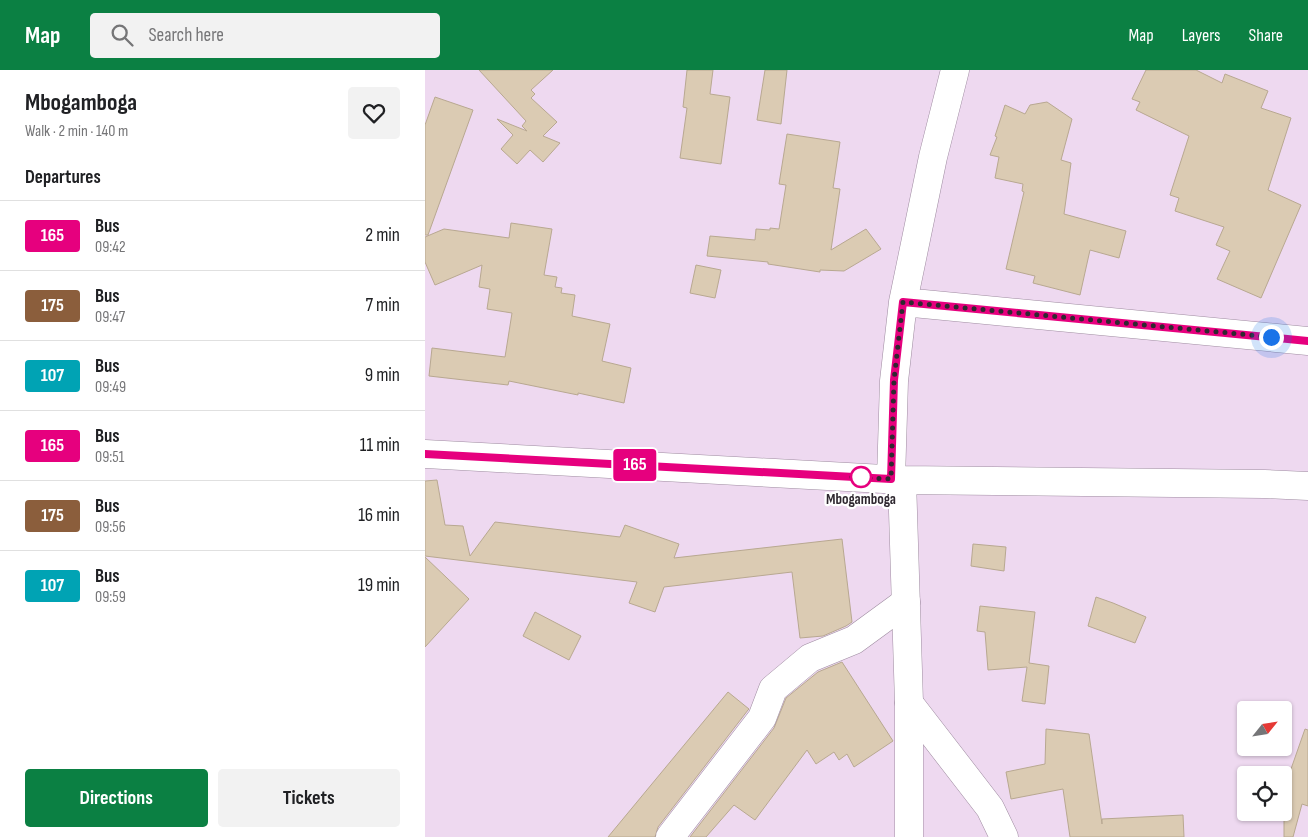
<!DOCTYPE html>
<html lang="en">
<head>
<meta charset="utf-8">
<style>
	body { margin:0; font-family:"Sofia Sans Condensed",sans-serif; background:#f2f2f2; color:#202124; height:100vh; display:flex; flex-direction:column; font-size:19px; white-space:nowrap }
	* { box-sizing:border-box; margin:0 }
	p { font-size:16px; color:#757577 }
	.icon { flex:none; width:28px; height:28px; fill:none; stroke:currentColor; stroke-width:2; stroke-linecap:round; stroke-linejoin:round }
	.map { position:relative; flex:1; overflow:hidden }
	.panel { display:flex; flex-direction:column; background:#fff; width:425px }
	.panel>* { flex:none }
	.badge { padding:0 10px; border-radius:4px; font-size:18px; line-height:32px }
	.needle { width:32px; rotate:60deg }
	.tools { position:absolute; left:812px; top:631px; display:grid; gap:10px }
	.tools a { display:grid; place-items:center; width:55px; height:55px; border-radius:5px; background:#fff; box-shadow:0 1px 4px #0004; font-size:25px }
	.you { position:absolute; width:25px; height:25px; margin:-12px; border:4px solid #fff; border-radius:50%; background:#1a73e8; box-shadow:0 0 0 8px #1a73e833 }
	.map>.badge { position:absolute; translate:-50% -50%; box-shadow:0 0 0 2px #fff }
	h2 { padding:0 25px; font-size:19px; line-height:45px }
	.round { display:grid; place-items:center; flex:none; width:52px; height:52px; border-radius:5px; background:#f2f2f2 }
	.summary { display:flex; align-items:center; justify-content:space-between; height:85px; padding:0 25px }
	h1 { font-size:24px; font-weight:700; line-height:38px }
	.primary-button { display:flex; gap:10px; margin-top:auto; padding:10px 25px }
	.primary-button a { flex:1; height:58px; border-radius:5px; background:#0b8043; color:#fff; font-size:20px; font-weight:700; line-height:58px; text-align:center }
	.primary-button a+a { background:#f2f2f2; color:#202124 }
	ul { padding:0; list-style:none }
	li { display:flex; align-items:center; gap:15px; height:70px; padding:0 25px; border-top:1px solid #e0e0e0 }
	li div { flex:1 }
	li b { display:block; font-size:19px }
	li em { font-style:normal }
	li .badge { min-width:55px; font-weight:700; text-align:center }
	header { display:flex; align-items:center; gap:30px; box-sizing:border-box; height:70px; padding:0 25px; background:#0b8043; color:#fff }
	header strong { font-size:24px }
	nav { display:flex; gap:28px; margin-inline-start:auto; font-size:18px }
	.search { width:350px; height:45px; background:#f2f2f2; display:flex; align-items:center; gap:12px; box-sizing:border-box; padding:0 18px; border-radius:5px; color:#757577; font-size:19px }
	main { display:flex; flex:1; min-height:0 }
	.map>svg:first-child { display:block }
	.building { fill:#dbcbb3; stroke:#b8a891 }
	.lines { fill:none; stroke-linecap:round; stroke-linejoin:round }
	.minor-casing { stroke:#9f8ca1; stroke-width:29 }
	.major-casing { stroke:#9f8ca1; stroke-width:29 }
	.minor { stroke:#fff; stroke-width:28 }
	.major { stroke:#fff; stroke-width:28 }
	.line-casing { stroke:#fff; stroke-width:11 }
	.line { stroke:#e6007e; stroke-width:8 }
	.walk { stroke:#2f2830; stroke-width:5; stroke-dasharray:0 9 }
	.stop-dot { fill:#fff; stroke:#e6007e; stroke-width:2.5 }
	.labels { text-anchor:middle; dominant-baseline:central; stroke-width:4.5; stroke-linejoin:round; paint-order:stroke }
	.stop-label { font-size:15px; font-weight:bold; fill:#2f2830; stroke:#fff }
</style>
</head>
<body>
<header>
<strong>Map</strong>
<div class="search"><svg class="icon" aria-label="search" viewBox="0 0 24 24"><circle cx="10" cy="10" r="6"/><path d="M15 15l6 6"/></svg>Search here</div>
<nav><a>Map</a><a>Layers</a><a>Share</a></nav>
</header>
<main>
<section class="panel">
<div class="summary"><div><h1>Mbogamboga</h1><p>Walk · 2 min · 140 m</p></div><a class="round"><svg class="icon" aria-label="heart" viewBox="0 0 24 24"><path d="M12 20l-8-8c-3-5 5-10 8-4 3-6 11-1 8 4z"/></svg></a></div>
<h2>Departures</h2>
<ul>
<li><span class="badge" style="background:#e6007e;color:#fff">165</span><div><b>Bus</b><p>09:42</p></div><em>2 min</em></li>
<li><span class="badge" style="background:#8b5e3c;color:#fff">175</span><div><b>Bus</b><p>09:47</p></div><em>7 min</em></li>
<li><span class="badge" style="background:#00a3b4;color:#fff">107</span><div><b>Bus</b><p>09:49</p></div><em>9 min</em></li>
<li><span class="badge" style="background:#e6007e;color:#fff">165</span><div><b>Bus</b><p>09:51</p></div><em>11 min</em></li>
<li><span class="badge" style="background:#8b5e3c;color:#fff">175</span><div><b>Bus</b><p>09:56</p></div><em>16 min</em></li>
<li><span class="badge" style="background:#00a3b4;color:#fff">107</span><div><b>Bus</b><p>09:59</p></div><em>19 min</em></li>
</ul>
<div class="primary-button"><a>Directions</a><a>Tickets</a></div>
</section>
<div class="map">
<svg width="883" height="767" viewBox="0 0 883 767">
	<rect width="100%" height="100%" fill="#eed9f0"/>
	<path class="building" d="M 54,0 L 128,0 L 106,20 L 110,24 L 106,28 L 132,52 L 118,66 L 135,73 L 118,92 L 105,80 L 92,94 L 76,79 L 88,65 L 72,49 L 102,61 L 97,56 L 101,51 Z
		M 262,0 L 288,0 L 285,24 L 305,27 L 296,94 L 255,88 L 262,38 L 258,37 Z
		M 340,0 L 362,0 L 356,54 L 332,50 Z
		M 721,0 L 771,0 L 797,13 L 800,4 L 843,21 L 836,38 L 866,48 L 843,120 L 876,135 L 836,228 L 792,209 L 805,181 L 791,175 L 799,157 L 750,141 L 754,128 L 745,125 L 764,66 L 711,40 L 715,32 L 707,29 Z
		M 10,27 L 48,40 L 3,165 L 0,165 L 0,55 Z
		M 622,32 L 647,49 L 636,90 L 646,93 L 639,144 L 701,161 L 694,188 L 665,180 L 655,225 L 608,213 L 610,206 L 581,199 L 599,122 L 597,121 L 598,114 L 570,108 L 574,87 L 565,85 L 572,67 L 570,66 L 580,35 L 600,44 L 605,35 Z
		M 362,64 L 415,72 L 408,118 L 415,119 L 406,180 L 441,159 L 456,179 L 419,201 L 395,200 L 395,202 L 343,194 L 343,192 L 282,186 L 285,166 L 330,170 L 331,159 L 345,160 L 345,158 L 354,159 L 361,115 L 354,114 Z
		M 86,153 L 127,159 L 119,205 L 132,207 L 130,217 L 137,218 L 136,223 L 150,225 L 147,246 L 185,254 L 177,291 L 206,298 L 199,333 L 153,323 L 153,325 L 84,311 L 83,315 L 4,306 L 7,278 L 80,287 L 87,243 L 62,239 L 65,219 L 54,217 L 57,195 L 10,215 L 0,192 L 0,167 L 19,159 L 84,168 Z
		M 271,195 L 296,200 L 290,228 L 265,223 Z
		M 12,410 L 20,455 L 38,456 L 45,486 L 70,452 L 195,467 L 200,455 L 254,474 L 249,488 L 417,469 L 427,552 L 421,556 L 398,566 L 375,568 L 367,502 L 239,517 L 230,542 L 204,533 L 212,512 L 0,486 L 0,411 Z
		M 548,474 L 581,477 L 579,501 L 546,496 Z
		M 0,487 L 44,529 L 0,577 Z
		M 671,527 L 688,533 L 721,547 L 710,573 L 663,556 Z
		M 555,536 L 610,542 L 604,593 L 624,596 L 620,634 L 597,631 L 602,597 L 563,600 L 560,562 L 552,561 Z
		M 110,542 L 156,566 L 144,590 L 98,566 Z
		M 417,592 L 468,671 L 429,697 L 422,684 L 414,690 L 409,682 L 391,694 L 382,680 L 330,750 L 309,735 L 281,767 L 265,767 L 349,658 L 361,628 L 393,602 Z
		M 303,622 L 324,639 L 323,640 L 233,757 L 230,767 L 183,767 Z
		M 621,659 L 664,664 L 677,754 L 677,749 L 758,745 L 759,767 L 645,767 L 638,719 L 586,729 L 581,702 L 620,694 Z
		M 880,659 L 883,660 L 883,736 L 877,734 L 868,767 L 859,767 L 859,719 Z"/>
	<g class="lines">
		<g class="minor-casing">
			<path id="minor" d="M 478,232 L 883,271
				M 466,409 L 469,311 L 478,232 L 508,87 L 530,0
				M 484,633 L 565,738 L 579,767
				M 245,767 L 337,648 L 348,619 L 385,588 L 429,570 L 481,532"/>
		</g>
		<g class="major-casing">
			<path id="major" d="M 0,384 L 477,410 L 839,414 L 883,416
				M 477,410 L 484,633 L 484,767"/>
		</g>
		<use href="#minor" class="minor"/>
		<use href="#major" class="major"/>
	</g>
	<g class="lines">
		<g class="line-casing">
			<path id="line" d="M 0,384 L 466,409 L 469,310 L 478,232 L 883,271"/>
		</g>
		<use href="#line" class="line"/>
		<path class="walk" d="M 436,407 L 427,407 L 466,409 L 469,310 L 478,232 L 846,267"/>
	</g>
	<circle class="stop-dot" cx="436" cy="407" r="10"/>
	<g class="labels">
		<g class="stop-label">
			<text x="436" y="429">Mbogamboga</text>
		</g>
	</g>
</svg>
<div class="tools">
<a><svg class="needle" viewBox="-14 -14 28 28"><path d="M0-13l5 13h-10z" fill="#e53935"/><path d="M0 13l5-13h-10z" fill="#757577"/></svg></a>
<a><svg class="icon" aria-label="locate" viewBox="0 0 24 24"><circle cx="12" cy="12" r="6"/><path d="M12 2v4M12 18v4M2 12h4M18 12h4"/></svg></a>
</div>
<div class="you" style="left:846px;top:267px"></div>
<b class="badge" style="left:210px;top:395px;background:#e6007e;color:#fff">165</b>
</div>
</main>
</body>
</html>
